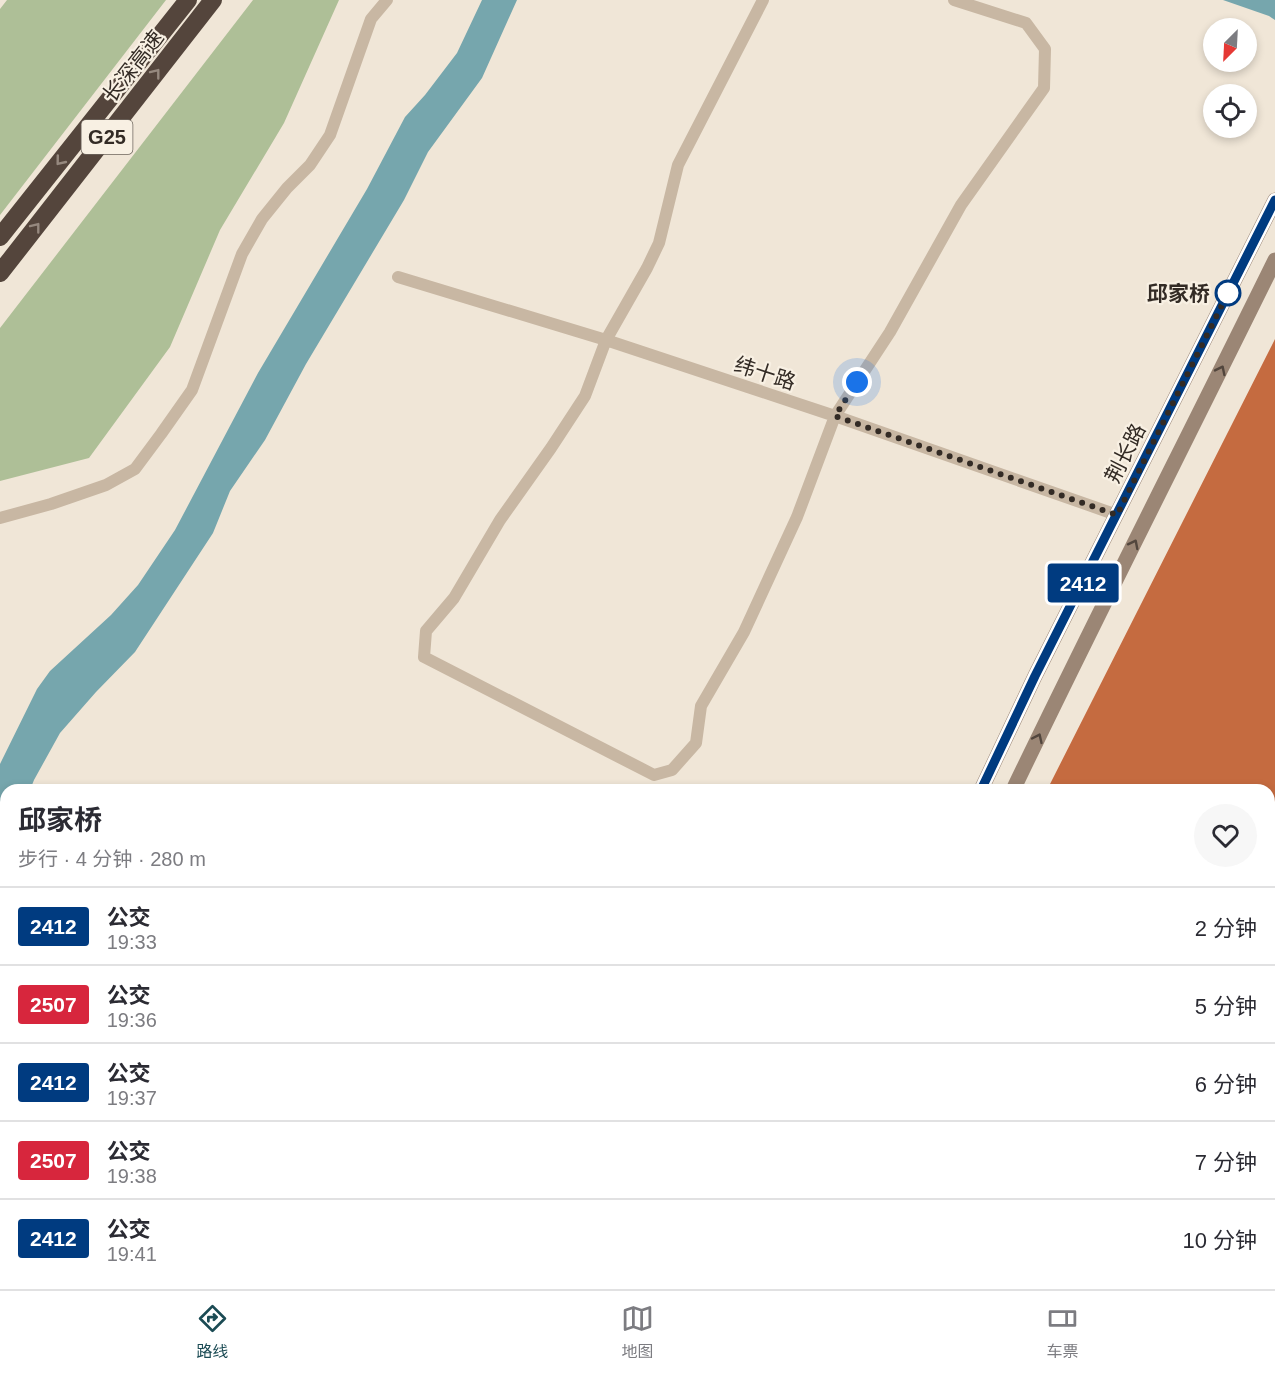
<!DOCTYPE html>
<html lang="zh">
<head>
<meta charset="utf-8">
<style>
	body { margin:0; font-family:Arial,"Noto Sans SC",sans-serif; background:#f7f7f7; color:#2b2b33; height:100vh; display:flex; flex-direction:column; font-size:22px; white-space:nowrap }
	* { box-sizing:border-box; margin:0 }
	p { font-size:20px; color:#7c7c81 }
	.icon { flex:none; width:33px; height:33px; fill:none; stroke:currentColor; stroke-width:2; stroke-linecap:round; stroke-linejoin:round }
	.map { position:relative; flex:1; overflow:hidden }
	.drawer { position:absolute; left:0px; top:784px; width:1275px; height:506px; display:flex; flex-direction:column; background:#fff; border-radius:18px 18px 0 0; box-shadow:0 3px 9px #0003 }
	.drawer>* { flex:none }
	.badge { padding:0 12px; border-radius:4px; font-size:21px; line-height:39px }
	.needle { width:39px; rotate:204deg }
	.buttons { position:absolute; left:1203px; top:18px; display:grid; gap:12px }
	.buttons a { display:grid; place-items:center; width:54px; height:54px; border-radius:50%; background:#fff; box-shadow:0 3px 9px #0003; font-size:30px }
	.you { position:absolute; width:30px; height:30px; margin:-15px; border:4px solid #fff; border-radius:50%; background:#1a73e8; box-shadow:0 0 0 9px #1a73e833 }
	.map>.badge { position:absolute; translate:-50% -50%; box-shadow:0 0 0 3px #fff }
	.round { display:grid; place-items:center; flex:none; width:63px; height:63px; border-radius:32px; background:#f7f7f7 }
	.summary { display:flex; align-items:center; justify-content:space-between; height:102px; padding:0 18px }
	h1 { font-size:28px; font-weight:700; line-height:45px }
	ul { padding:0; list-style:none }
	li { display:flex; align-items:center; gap:18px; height:78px; padding:0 18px; border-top:2px solid #e1e1e2 }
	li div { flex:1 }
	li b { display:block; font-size:22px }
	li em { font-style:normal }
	li .badge { min-width:66px; font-weight:700; text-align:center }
	.menu { display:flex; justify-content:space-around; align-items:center; height:84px; border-top:2px solid #e1e1e2; background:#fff; font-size:16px; color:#7c7c81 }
	.menu a { display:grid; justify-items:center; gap:3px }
	.menu .on { color:#1b4b54 }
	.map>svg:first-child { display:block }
	.green { fill:#aebf97 }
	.water { fill:#76a6ad }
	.building { fill:#c56b40 }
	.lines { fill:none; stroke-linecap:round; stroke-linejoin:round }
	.trunk-tunnel { stroke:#cac1b3; stroke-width:16; stroke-dasharray:16 8; stroke-linecap:butt }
	.minor { stroke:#c8b7a3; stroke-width:12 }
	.secondary { stroke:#9b8675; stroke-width:15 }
	.primary { stroke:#756356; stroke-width:15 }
	.trunk { stroke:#645449; stroke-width:16 }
	.motorway { stroke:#54453c; stroke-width:18 }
	.oneway { stroke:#96897f }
	.oneway2 { stroke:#52463d }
	.line-casing { stroke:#fff; stroke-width:14 }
	.line { stroke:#003b80; stroke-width:9 }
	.walk { stroke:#332b25; stroke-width:6; stroke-dasharray:0 10.8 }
	.stop-dot { fill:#fff; stroke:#003b80; stroke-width:3 }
	.labels { text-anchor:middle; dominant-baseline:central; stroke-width:4.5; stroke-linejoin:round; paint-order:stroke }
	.shield { fill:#f8f0e3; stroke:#6e665e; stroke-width:1.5 }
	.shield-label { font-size:20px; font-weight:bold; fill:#332b25 }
	.street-label { font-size:21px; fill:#332b25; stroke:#f8f0e3 }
	.stop-label { font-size:21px; font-weight:bold; fill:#332b25; stroke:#f8f0e3; text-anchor:end }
</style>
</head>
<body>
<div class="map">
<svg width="1275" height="1289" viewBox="0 0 1275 1289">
	<rect width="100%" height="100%" fill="#f0e6d7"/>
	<path class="green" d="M 7,0 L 166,0 L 0,215 L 0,9 Z
		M 253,0 L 339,0 L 284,123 L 220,230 L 170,347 L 89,458 L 0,481 L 0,328 Z"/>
	<path class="water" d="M 482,0 L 517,0 L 482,78 L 428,152 L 404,200 L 306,364 L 265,440 L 230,491 L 213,533 L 135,652 L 96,692 L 60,733 L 34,780 L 30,790 L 6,790 L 6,851 L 0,865 L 0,764 L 37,689 L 50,671 L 111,615 L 138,585 L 175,530 L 258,373 L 367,189 L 405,117 L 425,95 L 457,53 Z
		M 1223,0 L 1275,0 L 1275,20 L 1269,16 Z
		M 6,1093 L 6,1152 L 0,1152 L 0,1094 Z"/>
	<path class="building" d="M 1275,339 L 1275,1071 L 1269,1070 L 1269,790 L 1047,790 Z
		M 157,1284 L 171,1284 L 171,1289 L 156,1289 Z"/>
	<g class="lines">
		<path class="trunk-tunnel" d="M 0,806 L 6,809
			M 0,986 L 6,988"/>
		<path class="minor" d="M 763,0 L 678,165 L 659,243 L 647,268 L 606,340 L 585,396 L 551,448 L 500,520 L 454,598 L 426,631 L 424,657 L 654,775 L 672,770 L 696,743 L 701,706 L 744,632 L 797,517 L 835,416 L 890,332 L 961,205 L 1044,88 L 1045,49 L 1026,23 L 954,0
			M 398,277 L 606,340 L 835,416 L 1117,515
			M 0,518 L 51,504 L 106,485 L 135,469 L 161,434 L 192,390 L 242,254 L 262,219 L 287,188 L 310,165 L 330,135 L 371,19 L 387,0
			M 0,1220 L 6,1220
			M 185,1284 L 186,1289
			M 907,1284 L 956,1289
			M 1015,1284 L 1015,1289
			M 1201,1284 L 1243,1289
			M 888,1289 L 888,1284"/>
		<path class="secondary" d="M 981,790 L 1035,676 L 1275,200
			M 1013,790 C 1098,613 1188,437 1275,260
			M 0,923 L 6,926
			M 809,1289 L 809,1284
			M 839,1289 L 839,1284"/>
		<path class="primary" d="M 0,857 L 6,860
			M 0,897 L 6,899
			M 1269,1105 L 1275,1106
			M 1269,1194 L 1275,1195"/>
		<path class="trunk" d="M 1269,1148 L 1275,1149
			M 1269,1168 L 1275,1168"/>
		<path class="motorway" d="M 0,237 L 188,0
			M 0,273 L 213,0"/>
	</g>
	<defs><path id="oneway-chevron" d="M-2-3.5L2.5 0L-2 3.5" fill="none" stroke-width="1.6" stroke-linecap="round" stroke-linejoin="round" transform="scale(1.5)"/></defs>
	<g class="oneway">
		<use href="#oneway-chevron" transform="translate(156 73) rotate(-52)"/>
		<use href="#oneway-chevron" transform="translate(60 161) rotate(129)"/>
		<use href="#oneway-chevron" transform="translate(36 227) rotate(-52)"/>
	</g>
	<g class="oneway2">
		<use href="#oneway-chevron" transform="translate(1221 370) rotate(-64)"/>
		<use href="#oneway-chevron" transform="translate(1134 544) rotate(-63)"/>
		<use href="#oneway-chevron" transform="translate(1038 738) rotate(-65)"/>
	</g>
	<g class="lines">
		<g class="line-casing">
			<path id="line" d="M 981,790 L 1035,676 L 1275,200"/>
		</g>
		<use href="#line" class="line"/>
		<path class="walk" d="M 857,382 L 835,416 L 1117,515 L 1228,293"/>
	</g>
	<circle class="stop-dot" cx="1228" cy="293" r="12"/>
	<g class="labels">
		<rect class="shield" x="81.5" y="120" width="51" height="34" rx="4.5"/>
		<g class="shield-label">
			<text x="107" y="137">G25</text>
		</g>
		<g class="street-label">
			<text transform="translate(133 66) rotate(-52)">长深高速</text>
			<text transform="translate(765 373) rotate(18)">纬十路</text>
			<text transform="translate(1125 453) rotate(-63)">荆长路</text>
		</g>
		<g class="stop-label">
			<text x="1210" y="293">邱家桥</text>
		</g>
	</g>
</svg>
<div class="buttons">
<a><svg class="needle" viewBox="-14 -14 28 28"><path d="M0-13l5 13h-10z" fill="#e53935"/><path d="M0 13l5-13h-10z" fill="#7c7c81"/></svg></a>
<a><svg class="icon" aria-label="locate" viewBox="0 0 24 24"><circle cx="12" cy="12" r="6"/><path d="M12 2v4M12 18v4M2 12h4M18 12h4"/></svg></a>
</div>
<div class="you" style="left:857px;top:382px"></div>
<b class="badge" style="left:1083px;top:583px;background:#003b80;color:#fff">2412</b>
<section class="drawer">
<div class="summary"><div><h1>邱家桥</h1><p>步行 · 4 分钟 · 280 m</p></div><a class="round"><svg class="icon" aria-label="heart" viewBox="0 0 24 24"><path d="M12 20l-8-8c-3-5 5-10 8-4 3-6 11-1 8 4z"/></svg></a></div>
<ul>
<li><span class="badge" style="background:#003b80;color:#fff">2412</span><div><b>公交</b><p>19:33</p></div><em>2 分钟</em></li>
<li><span class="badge" style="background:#d7263d;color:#fff">2507</span><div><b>公交</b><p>19:36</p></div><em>5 分钟</em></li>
<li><span class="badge" style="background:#003b80;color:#fff">2412</span><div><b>公交</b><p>19:37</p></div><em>6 分钟</em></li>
<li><span class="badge" style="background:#d7263d;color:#fff">2507</span><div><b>公交</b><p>19:38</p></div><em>7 分钟</em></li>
<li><span class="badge" style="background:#003b80;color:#fff">2412</span><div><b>公交</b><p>19:41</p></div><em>10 分钟</em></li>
</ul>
</section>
</div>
<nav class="menu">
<a class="on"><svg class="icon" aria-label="directions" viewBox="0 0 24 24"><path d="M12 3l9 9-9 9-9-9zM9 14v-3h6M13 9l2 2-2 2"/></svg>路线</a>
<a><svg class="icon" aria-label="map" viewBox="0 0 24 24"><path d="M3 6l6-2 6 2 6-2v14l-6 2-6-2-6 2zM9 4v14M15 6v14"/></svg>地图</a>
<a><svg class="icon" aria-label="tickets" viewBox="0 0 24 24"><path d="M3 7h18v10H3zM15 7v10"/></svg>车票</a>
</nav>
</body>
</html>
